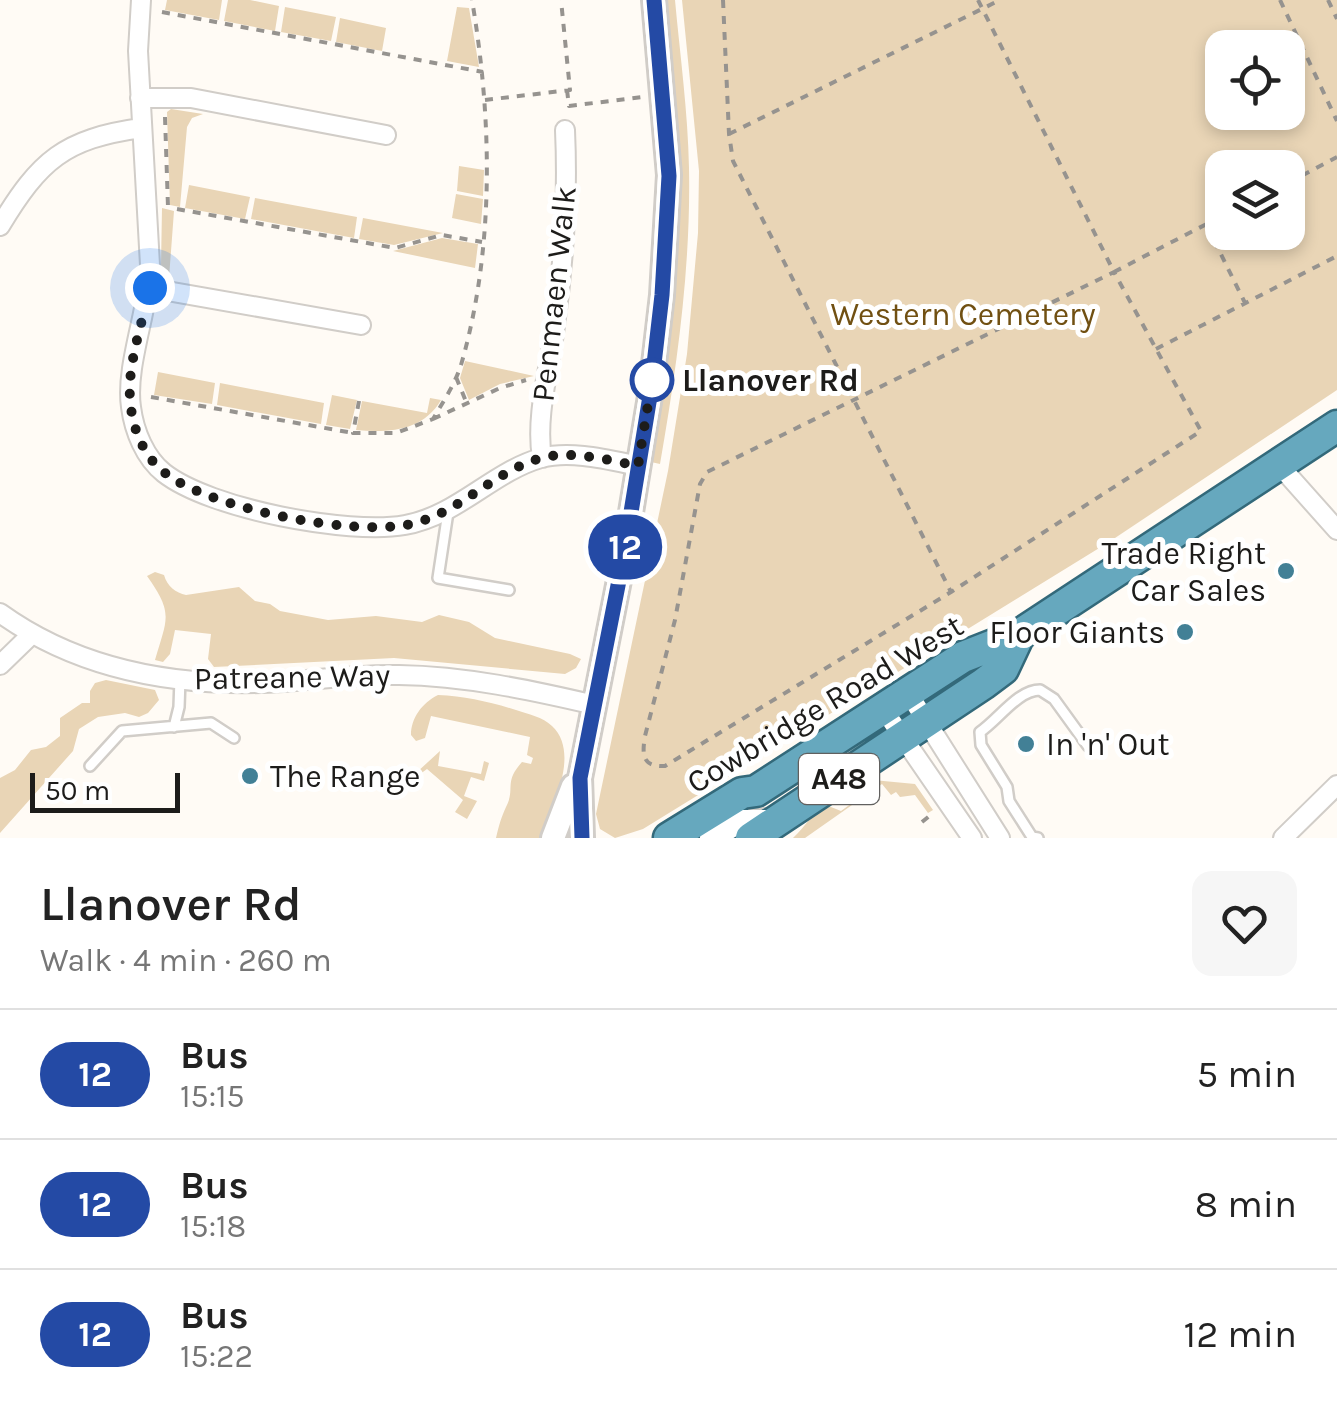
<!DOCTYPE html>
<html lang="en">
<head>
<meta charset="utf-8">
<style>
	body { margin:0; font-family:Karla,sans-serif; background:#f6f6f6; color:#222; height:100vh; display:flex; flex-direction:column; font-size:38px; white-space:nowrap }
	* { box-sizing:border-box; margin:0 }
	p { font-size:32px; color:#767676 }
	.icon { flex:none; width:55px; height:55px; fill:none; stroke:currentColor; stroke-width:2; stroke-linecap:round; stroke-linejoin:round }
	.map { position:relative; height:838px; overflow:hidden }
	.sheet { display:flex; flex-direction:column; background:#fff; flex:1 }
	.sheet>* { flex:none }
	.badge { padding:0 20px; border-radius:32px; font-size:35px; line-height:65px }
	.buttons { position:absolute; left:1205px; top:30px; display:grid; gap:20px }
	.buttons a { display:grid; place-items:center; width:100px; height:100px; border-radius:20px; background:#fff; box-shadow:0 5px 15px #0003; font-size:50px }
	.scale { position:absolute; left:30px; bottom:25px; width:150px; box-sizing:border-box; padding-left:10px; border:5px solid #1d1c1a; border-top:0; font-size:28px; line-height:35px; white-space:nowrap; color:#1d1c1a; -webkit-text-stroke:8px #fff; paint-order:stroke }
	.you { position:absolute; width:50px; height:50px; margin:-25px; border:8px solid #fff; border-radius:50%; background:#1a73e8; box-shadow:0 0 0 15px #1a73e833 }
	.map>.badge { position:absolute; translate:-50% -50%; box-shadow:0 0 0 5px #fff }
	.round { display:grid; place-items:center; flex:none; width:105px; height:105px; border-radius:20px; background:#f6f6f6 }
	.headline { display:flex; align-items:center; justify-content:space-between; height:170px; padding:0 40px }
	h1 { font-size:48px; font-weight:600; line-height:75px }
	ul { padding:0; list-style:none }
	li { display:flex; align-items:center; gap:30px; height:130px; padding:0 40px; border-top:2px solid #e0e0e0 }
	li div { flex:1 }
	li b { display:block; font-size:38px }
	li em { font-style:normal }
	li .badge { min-width:110px; font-weight:700; text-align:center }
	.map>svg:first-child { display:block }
	.green { fill:#e9d5b6; fill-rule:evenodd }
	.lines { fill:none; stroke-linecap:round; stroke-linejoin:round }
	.service-casing { stroke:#d1cdc8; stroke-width:14 }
	.minor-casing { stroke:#d1cdc8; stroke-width:22 }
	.tertiary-casing { stroke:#d1cdc8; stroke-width:28 }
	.trunk-casing { stroke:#33697a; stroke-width:35 }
	.path { stroke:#96938f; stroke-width:4; stroke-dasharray:8 8; stroke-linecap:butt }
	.service { stroke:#fff; stroke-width:9 }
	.minor { stroke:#fff; stroke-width:18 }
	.tertiary { stroke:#fff; stroke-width:22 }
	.trunk { stroke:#66a8be; stroke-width:30 }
	.line-casing { stroke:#fff; stroke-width:22 }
	.line { stroke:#244aa5; stroke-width:15 }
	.walk { stroke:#1d1c1a; stroke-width:10; stroke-dasharray:0 18 }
	.stop-dot { fill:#fff; stroke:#244aa5; stroke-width:5 }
	.poi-dot { fill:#428096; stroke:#fff; stroke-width:4 }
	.labels { text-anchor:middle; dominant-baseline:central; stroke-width:10; stroke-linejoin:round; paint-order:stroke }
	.shield { fill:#fff; stroke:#61605f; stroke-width:2.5 }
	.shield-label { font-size:30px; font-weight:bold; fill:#1d1c1a }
	.street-label { font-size:32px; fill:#1d1c1a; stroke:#fff }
	.park-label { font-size:32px; fill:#715012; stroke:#fff }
	.stop-label { font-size:32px; font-weight:bold; fill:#1d1c1a; stroke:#fff; text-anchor:start }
	.poi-label { font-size:32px; fill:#1d1c1a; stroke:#fff; text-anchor:end }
</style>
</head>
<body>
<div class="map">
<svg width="1337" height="838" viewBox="0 0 1337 838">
	<rect width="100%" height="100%" fill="#fffbf5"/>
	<path class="green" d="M 167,0 L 222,0 L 219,20 L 165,10 Z
		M 228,0 L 250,0 L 279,6 L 275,31 L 224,21 Z
		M 665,0 L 675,0 C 680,55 688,112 689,168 C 691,266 677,367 660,464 L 651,462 L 666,368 L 679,218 L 680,170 Z
		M 682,0 L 1337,0 L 1337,390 L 1109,542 L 643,829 L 615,838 L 600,829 L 596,814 L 668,471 L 687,354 L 698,233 L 699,171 ZM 1222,48 L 1288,48 L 1288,112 L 1222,112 ZM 1222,168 L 1288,168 L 1288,232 L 1222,232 Z
		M 285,7 L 336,17 L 331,41 L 281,32 Z
		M 457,7 L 469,8 L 479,67 L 447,61 Z
		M 340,18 L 386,28 L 382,51 L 336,42 Z
		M 171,109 L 203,114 L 192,118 L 187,127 L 180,207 L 170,205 L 167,112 Z
		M 459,166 L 484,170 L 483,196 L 457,191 Z
		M 189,185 L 250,197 L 245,219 L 185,208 Z
		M 456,194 L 483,199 L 481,224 L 452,218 Z
		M 255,198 L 357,217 L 354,238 L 251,219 Z
		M 162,208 L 174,211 L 169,278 L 161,265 Z
		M 363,218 L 443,233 L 394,245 L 359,239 Z
		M 442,238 L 478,244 L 475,268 L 393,251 Z
		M 465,361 L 534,376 L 500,384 L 469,400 L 460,378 Z
		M 158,372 L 215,383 L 212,404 L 154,395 Z
		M 220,383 L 324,403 L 321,424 L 217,405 Z
		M 332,395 L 357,400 L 350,429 L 326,425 Z
		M 430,398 L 441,400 C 423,431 389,433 356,430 L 362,401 L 427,413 Z
		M 155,572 L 164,575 C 167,586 176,593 186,595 L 239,587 L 255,601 L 270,604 L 280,611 L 328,620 L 376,616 L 422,622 L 439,615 L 469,622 L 495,638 L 570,654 L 581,659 L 576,668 L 565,674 L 394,658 L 214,667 L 208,659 L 211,634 L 175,630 L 170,654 L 163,662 L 155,660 C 167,618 174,614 147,576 Z
		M 106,680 L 155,690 L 159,700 L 148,713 L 139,717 L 125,713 L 98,717 L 79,729 L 73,751 L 0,833 L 0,778 L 15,770 L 31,750 L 46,747 L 60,736 L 60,718 L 82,703 L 90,703 L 90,691 L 95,683 Z
		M 438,695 C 465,696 490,702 516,710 C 528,714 543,717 552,726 C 581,753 552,809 539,838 L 496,838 C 499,825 501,818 506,807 C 516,788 503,783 522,762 L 531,764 L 533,758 L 527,755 L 530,737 L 431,716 L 425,738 L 416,741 L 411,735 C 411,718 422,703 438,695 Z
		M 440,751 L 438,766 L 481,774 L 484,761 L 489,763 L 484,781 L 471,777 L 464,796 L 477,801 L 467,819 L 455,812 L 463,800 L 427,769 L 416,777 L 416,773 Z
		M 873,780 L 915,784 L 933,810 L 928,813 L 915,795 L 900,797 L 896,792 L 891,795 L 882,784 L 805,838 L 793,838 C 806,826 810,815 826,805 L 841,811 L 856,800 Z"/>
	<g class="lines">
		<g class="service-casing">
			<path id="service" d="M 448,512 L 438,578 L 509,590
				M 174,727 L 179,707 L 180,679
				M 90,766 L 122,731 L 211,723 L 234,738
				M 1038,838 L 1032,837 L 1009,801 L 1007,787 L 981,745 L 980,732 C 999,719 1018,690 1040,690 L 1054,699 L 1088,746"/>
		</g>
		<g class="minor-casing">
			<path id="minor" d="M 141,0 L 138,51 L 150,265 C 149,309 125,366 131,407 C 134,431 145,458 164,473 C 210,509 348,535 405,525 C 457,516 492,472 541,458 C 571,450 609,460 639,466
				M 140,98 L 191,98 L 386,135
				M 0,226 C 40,160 64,139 141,128
				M 150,288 L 361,325
				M 542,458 C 535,415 550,368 555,326 C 564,260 568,196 565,130
				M 1280,466 L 1337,530
				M 0,613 C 82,672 184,688 284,682 C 322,679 360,674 399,675 C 465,676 531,690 595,705
				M 0,665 L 32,634
				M 909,694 L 1000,838
				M 884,710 L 972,838
				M 1283,838 L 1337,785"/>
		</g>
		<g class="tertiary-casing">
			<path id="tertiary" d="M 553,838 L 573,786
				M 582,838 L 580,778 L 624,555 L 651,390 L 662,295 L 669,175 L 654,0
				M 711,838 L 741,821 L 777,821"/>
		</g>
		<g class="trunk-casing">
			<path id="trunk" d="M 669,838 L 742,793 L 756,791 L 963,657 L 1019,635 L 1337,426
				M 751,838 L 983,684 L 1003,669 L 1019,635"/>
		</g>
		<path class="path" d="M 723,0 L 729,134 L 733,161 L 951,592 L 1201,431 L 1114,272 L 707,472 L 700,484 L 675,620 L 645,736 C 642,755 642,767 665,766 L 951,592
			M 978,0 L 1114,272 L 1222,216
			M 1280,0 L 1337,121
			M 1328,0 L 1337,19
			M 162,12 L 483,72
			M 567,90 L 569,106 L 643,97
			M 485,100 L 570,90 L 561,0
			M 165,117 L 168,207
			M 729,134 L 1000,0
			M 1288,183 L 1337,157
			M 177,209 L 395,248 L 442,235 L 482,242
			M 1207,226 L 1245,303
			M 1156,349 L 1337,256
			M 456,377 L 467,404
			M 151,397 L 353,433
			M 359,401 L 353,433 L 396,433 L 433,419 C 443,402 455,384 461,365 C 495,248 492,118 472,0
			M 433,419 L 500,388 L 526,380
			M 922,822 L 933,813"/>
		<use href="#service" class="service"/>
		<use href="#minor" class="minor"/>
		<use href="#tertiary" class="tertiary"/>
		<use href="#trunk" class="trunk"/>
	</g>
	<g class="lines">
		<g class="line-casing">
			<path id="line" d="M 582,838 L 580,778 L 624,555 L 651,390 L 662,295 L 669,176 L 654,0"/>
		</g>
		<use href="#line" class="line"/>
		<path class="walk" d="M 150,288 C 142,325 125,370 131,408 C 134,432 145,458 165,473 C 211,509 348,535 406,525 C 457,516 492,472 541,458 C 571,450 608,460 638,466 L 652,380"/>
	</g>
	<circle class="stop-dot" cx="652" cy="380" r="20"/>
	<g class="poi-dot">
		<circle cx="1286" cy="571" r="10"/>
		<circle cx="1185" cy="632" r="10"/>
		<circle cx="1026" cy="744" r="10"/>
		<circle cx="250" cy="776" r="10"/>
	</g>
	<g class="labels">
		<rect class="shield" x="799" y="754" width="80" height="50" rx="8"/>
		<g class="shield-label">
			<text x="839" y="779">A48</text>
		</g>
		<g class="street-label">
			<text transform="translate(554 294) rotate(-84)">Penmaen Walk</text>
			<text transform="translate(292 677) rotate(-1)">Patreane Way</text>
			<text transform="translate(825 704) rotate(-31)">Cowbridge Road West</text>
		</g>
		<g class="park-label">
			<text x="963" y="314">Western Cemetery</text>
		</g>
		<g class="stop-label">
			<text x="682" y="380">Llanover Rd</text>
		</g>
		<g class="poi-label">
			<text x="1266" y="553">Trade Right<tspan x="1266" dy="37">Car Sales</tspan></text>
			<text x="1165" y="632">Floor Giants</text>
			<text x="1046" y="744" text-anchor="start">In 'n' Out</text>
			<text x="270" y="776" text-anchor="start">The Range</text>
		</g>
	</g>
</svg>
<div class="buttons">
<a><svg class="icon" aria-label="locate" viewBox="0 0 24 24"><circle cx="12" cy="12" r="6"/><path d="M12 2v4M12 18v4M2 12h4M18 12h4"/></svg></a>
<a><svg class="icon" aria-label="layers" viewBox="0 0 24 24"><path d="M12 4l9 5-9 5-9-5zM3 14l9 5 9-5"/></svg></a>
</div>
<div class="scale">50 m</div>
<div class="you" style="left:150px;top:288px"></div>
<b class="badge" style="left:625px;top:547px;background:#244aa5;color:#fff">12</b>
</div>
<section class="sheet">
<div class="headline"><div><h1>Llanover Rd</h1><p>Walk · 4 min · 260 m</p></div><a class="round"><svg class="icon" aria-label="heart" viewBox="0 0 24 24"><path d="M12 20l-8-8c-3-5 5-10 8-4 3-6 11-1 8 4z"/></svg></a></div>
<ul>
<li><span class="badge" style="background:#244aa5;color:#fff">12</span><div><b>Bus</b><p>15:15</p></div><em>5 min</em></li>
<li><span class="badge" style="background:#244aa5;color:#fff">12</span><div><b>Bus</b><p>15:18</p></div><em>8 min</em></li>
<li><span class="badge" style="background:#244aa5;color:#fff">12</span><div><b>Bus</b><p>15:22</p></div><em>12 min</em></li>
</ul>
</section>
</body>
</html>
